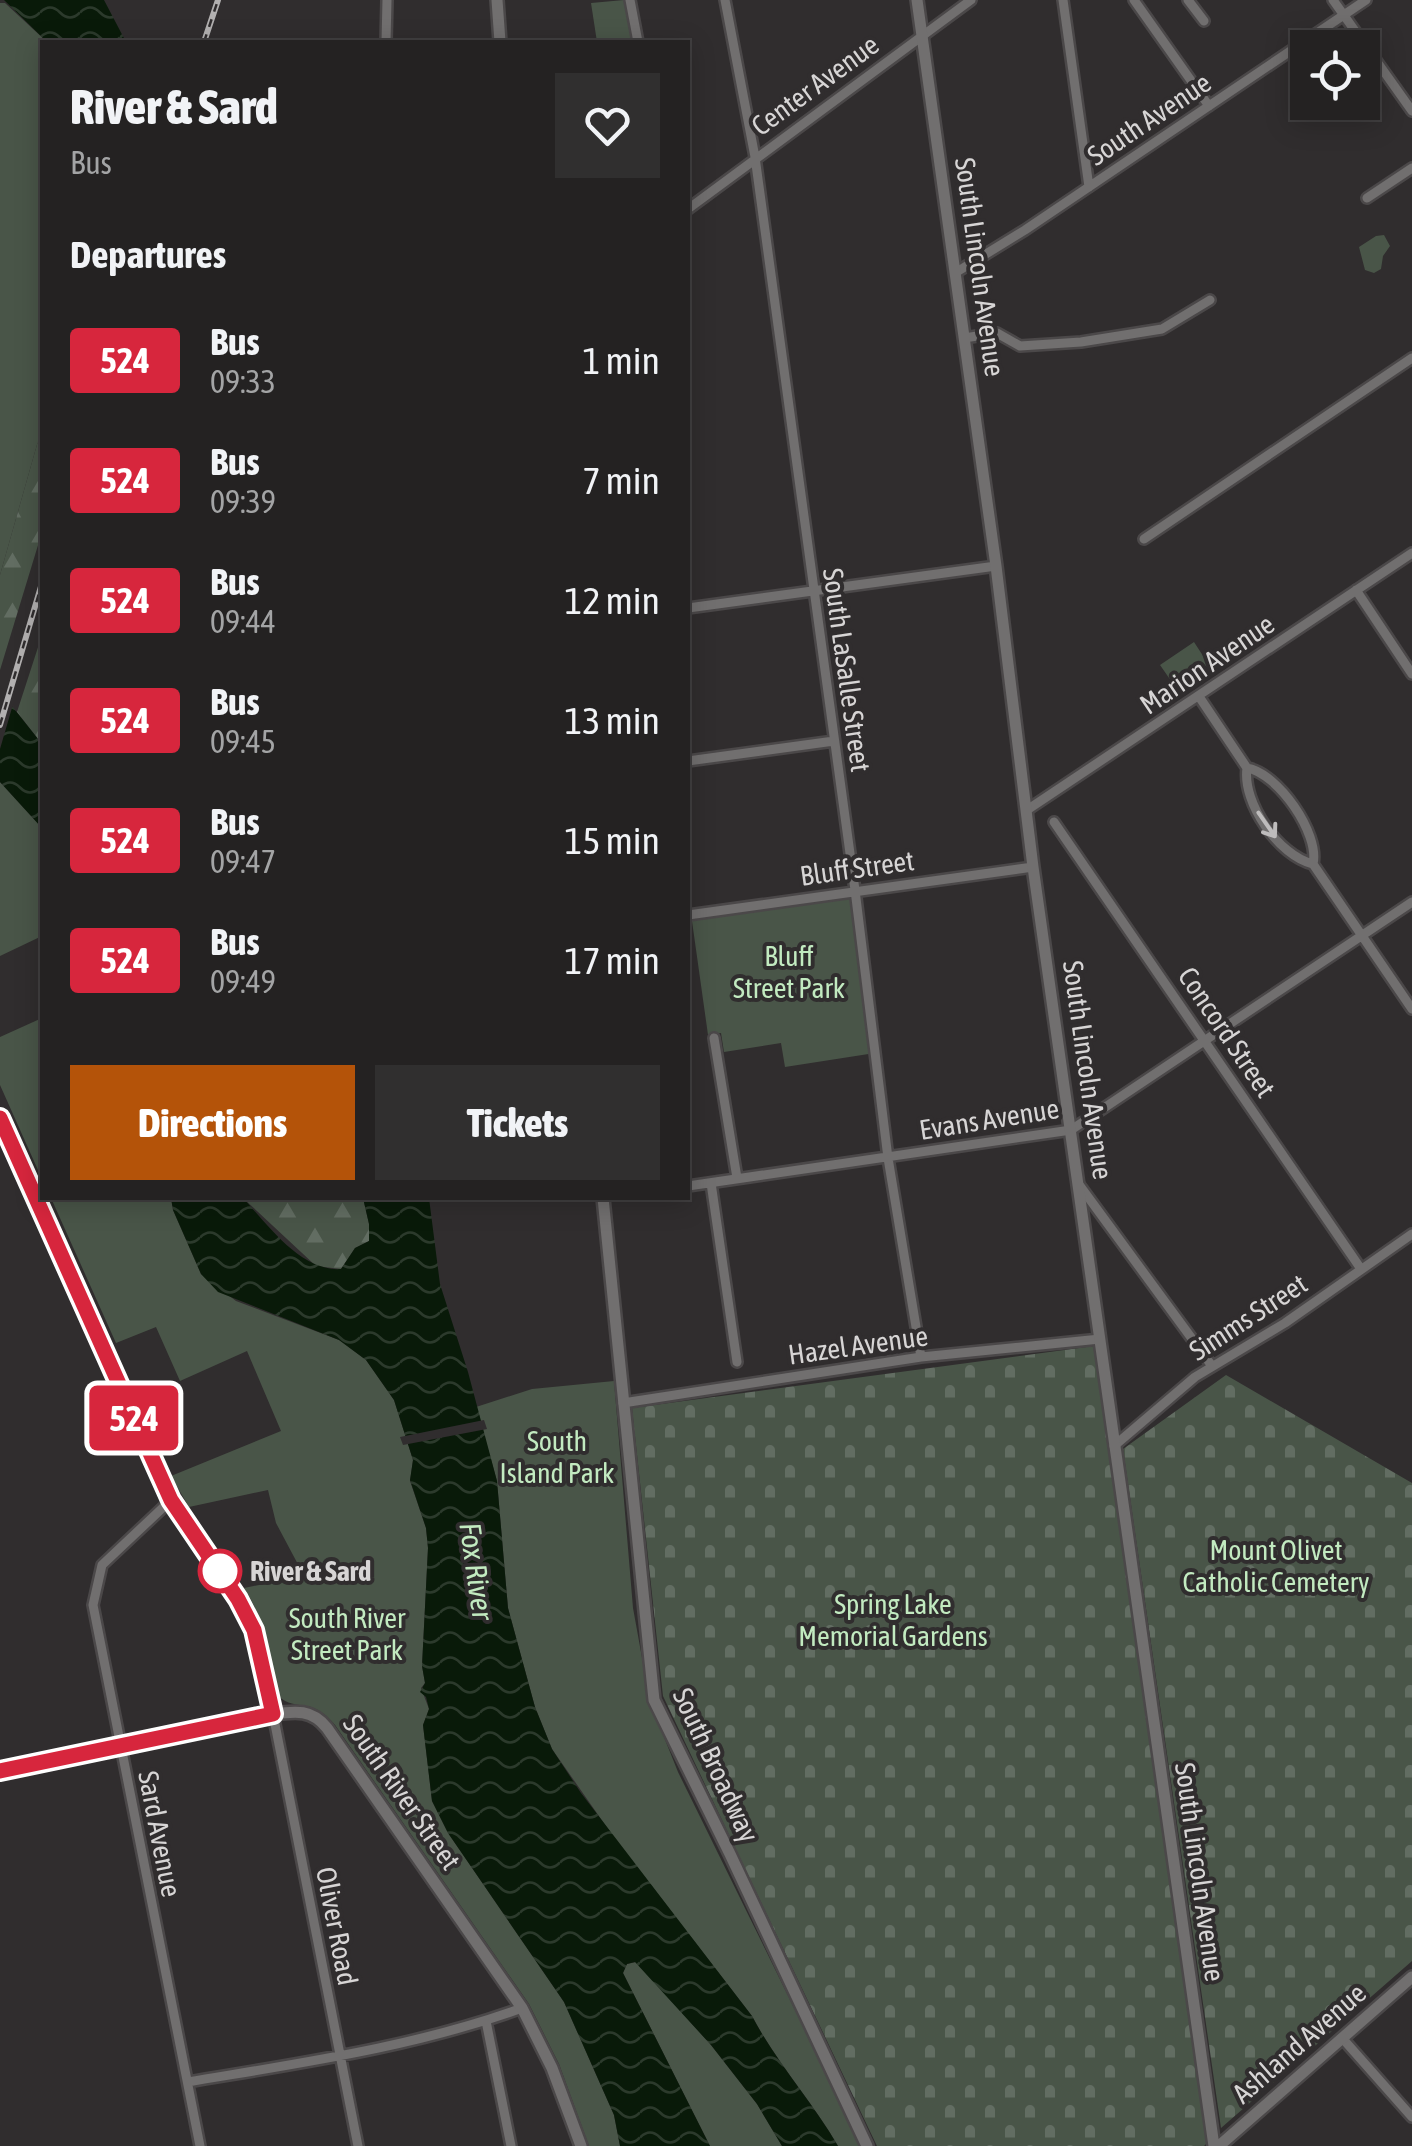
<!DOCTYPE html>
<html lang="en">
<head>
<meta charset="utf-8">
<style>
	body { margin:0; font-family:"Asap Condensed",sans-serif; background:#302f2f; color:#f1f3f6; height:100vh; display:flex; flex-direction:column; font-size:38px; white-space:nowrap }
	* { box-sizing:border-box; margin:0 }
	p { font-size:32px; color:#a3a4a5 }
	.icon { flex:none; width:55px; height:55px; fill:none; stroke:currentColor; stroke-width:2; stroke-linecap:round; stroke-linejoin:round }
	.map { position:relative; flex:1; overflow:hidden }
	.details { position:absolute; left:40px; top:40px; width:650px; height:1160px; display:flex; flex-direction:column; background:#242222; border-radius:0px; box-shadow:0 5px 25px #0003,0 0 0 2px #413f40 }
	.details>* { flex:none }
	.badge { padding:0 20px; border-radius:8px; font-size:35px; line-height:65px }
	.tools { position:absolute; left:1290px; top:30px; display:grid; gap:20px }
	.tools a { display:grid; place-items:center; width:90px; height:90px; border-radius:0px; background:#242222; box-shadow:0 5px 25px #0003,0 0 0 2px #413f40; font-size:50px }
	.map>.badge { position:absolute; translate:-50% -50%; box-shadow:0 0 0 5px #fff }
	h2 { padding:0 30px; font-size:38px; line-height:90px }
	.round { display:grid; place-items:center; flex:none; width:105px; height:105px; border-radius:0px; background:#302f2f }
	.summary { display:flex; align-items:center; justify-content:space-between; height:170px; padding:0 30px }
	h1 { font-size:48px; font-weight:800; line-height:75px }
	.primary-button { display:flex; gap:20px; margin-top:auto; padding:20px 30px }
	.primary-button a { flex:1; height:115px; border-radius:0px; background:#b45309; color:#fff; font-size:40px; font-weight:800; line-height:115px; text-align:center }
	.primary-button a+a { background:#302f2f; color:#f1f3f6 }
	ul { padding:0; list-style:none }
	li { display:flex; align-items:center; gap:30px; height:120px; padding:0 30px }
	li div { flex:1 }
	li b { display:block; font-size:38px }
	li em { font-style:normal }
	li .badge { min-width:110px; font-weight:700; text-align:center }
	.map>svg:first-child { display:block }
	.green { fill:#495548 }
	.forest { fill:url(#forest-firs) }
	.cemetery { fill:url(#cemetery-stones) }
	.water { fill:url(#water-waves) }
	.pier { fill:#302d2e }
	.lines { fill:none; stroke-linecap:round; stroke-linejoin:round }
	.minor-casing { stroke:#4b4849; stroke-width:14 }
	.tertiary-casing { stroke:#4b4849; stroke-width:16 }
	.minor { stroke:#716f6f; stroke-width:9 }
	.tertiary { stroke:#716f6f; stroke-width:11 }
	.rail-casing { stroke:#b2b0b0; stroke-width:6 }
	.rail { stroke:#302d2e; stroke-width:2.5; stroke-dasharray:8; stroke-linecap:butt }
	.oneway { stroke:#bebcbc }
	.line-casing { stroke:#fff; stroke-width:22 }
	.line { stroke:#d7263d; stroke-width:15 }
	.stop-dot { fill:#fff; stroke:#d7263d; stroke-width:5 }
	.labels { text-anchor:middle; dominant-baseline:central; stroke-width:8; stroke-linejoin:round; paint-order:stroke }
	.street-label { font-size:28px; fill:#d7d5d5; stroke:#302d2e }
	.park-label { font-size:28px; fill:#c2eac0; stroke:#302d2e }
	.stop-label { font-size:28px; font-weight:bold; fill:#d7d5d5; stroke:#302d2e; text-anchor:start }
	.water-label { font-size:30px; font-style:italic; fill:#c2eac0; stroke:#302d2e }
</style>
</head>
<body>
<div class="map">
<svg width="1412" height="2146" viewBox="0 0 1412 2146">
	<defs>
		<pattern id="forest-firs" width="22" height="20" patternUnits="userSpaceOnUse" patternTransform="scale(2.5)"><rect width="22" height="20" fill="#495548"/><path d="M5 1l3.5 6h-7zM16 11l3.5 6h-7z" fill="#626d62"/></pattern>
		<pattern id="cemetery-stones" width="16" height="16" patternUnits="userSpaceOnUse" patternTransform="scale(2.5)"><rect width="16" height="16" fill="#495548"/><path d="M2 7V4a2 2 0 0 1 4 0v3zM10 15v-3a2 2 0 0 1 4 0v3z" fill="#626d62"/></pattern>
		<pattern id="water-waves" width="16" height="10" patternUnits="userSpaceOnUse" patternTransform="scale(2.5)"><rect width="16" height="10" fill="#091a09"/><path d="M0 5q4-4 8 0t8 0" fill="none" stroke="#2c3a2c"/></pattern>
	</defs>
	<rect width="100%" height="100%" fill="#302d2e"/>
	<path class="green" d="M 624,0 L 632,42 L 597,42 L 591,3 Z
		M 0,3 L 5,3 L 47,42 L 42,42 L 42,427 L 0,575 Z
		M 1384,235 L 1390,246 L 1383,256 L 1381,269 L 1374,273 L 1365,270 L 1359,247 L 1376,236 Z
		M 1194,642 L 1209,665 L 1176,688 L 1160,665 Z
		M 0,782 L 42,828 L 42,936 L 0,956 Z
		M 855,890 L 875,1053 L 785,1067 L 781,1043 L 724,1052 L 721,1033 L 708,1035 L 691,914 Z
		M 42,1018 L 42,1179 L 0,1085 L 0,1037 Z
		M 51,1198 L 171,1198 L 173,1210 L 201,1274 L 236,1301 L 339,1340 L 366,1360 L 394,1400 L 413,1460 L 410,1481 L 426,1528 L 428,1548 L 422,1666 L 425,1683 L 421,1688 L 429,1709 L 423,1725 L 432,1801 L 448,1833 L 564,2002 L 614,2115 L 620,2146 L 589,2146 L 559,2064 L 529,2004 L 335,1725 C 310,1695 298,1713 278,1696 C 268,1658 267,1622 244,1588 L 279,1581 L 301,1570 L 276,1523 L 268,1490 L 189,1507 L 171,1476 L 281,1431 L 247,1351 L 180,1381 L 156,1327 L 116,1343 Z
		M 614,1381 L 633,1608 L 650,1702 L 678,1772 L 862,2146 L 838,2146 C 812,2101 776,2062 752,2016 L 615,1839 L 552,1749 L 535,1707 L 508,1608 L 497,1481 L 476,1407 L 532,1389 Z
		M 636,1962 L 711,2045 L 757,2104 L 782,2146 L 710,2146 L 623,1973 L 627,1964 Z"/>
	<path class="forest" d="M 42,427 L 42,532 L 0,670 L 0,575 Z
		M 42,635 L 42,744 L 17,712 Z
		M 243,1198 L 363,1198 L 369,1224 L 369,1241 L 355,1248 L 341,1269 L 316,1266 Z"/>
	<path class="cemetery" d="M 1094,1346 L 1207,2143 L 1204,2146 L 877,2146 L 663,1696 L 632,1408 Z
		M 1226,1375 L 1412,1483 L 1412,1961 L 1221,2128 L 1123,1449 Z"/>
	<path class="water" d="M 4,0 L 104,0 L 126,42 L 47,42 Z
		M 0,691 L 42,744 L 42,828 L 0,782 Z
		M 171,1198 L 243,1198 C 268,1225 301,1272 341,1269 L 355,1248 L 369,1241 L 369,1224 L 363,1198 L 429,1198 L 440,1284 L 468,1372 L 497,1481 L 508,1608 L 535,1707 L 552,1749 L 581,1793 L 752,2016 C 776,2062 812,2101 838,2146 L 782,2146 L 757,2104 L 711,2045 L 635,1962 L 627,1964 L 623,1973 L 710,2146 L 620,2146 L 614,2115 L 564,2002 L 448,1833 L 432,1801 L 423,1725 L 429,1709 L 426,1697 L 420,1692 L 425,1683 L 422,1666 L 428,1548 L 426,1528 L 410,1480 L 413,1460 L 394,1400 L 366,1360 L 339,1340 L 218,1292 L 201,1274 L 173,1210 Z"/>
	<path class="pier" d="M 0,686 L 14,701 L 0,749 Z
		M 484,1420 L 487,1429 L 403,1445 L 400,1437 Z"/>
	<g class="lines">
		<g class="minor-casing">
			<path id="minor" d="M 630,0 L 638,42
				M 725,0 L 755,157 L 855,890 L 888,1158 L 921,1357
				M 1063,0 L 1089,187
				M 1134,0 L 1209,106
				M 1188,0 L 1204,21
				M 1333,0 L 1412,111
				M 386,42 L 387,0
				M 1367,198 L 1412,168
				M 688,209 L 971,0
				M 955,273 L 1025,230 L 1366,0
				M 964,338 L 997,333 L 1020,346 L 1081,342 L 1162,329 L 1210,300
				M 1144,539 L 1412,358
				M 1356,590 L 1412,674
				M 688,608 L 996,566
				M 1200,698 L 1247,768 C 1242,803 1279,856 1313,864 L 1412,1009
				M 688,761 L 834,741
				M 1247,768 C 1278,773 1320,834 1313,864
				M 1027,810 L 1412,553
				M 1054,822 L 1361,1269
				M 688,915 L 1033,867
				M 714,1038 L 737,1178
				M 711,1183 L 737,1362
				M 688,1186 L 1071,1130 L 1412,902
				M 1080,1186 L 1212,1366
				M 623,1403 L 921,1357 L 1100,1339
				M 1114,1446 L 1195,1377 L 1285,1323 L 1412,1234
				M 171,1500 L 102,1565 L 93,1605 L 200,2146
				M 0,1771 L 273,1714 L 358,2146
				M 486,2021 L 511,2146
				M 1343,2039 L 1412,2117
				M 188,2082 C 300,2063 415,2047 522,2008"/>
		</g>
		<g class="tertiary-casing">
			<path id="tertiary" d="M 497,0 L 500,42
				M 917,0 L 996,566 L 1033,867 L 1214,2146
				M 0,1118 L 171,1500 L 239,1599 L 254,1631 L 273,1714 C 296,1711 312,1709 327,1728 L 522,2008 L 552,2068 L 581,2146
				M 603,1198 L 654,1700 L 730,1854 L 867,2146
				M 1219,2146 L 1412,1977"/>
		</g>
		<use href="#minor" class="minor"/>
		<use href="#tertiary" class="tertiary"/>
		<g class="rail-casing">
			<path id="rail" d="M 204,42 L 218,0
				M 0,725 L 42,583"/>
		</g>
		<use href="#rail" class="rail"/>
	</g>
	<defs><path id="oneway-shaft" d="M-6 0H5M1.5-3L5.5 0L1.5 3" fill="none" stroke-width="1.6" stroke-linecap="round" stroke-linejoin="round" transform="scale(2.5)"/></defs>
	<use class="oneway" href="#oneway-shaft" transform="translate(1267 825) rotate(55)"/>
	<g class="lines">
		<g class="line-casing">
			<path id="line" d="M 0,1118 L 171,1500 L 238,1599 L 254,1630 L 273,1714 L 0,1771"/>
		</g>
		<use href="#line" class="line"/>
	</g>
	<circle class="stop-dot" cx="220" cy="1571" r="20"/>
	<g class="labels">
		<g class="street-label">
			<text transform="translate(815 85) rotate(-36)">Center Avenue</text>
			<text transform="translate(1149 119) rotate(-34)">South Avenue</text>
			<text transform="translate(980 267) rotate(82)">South Lincoln Avenue</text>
			<text transform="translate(1207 664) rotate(-34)">Marion Avenue</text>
			<text transform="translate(847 670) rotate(82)">South LaSalle Street</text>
			<text transform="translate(857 868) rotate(-8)">Bluff Street</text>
			<text transform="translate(1227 1032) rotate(56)">Concord Street</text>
			<text transform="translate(1088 1070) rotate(82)">South Lincoln Avenue</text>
			<text transform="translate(989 1119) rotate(-9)">Evans Avenue</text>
			<text transform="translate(1248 1317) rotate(-33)">Simms Street</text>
			<text transform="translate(858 1345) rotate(-8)">Hazel Avenue</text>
			<text transform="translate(716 1765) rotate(65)">South Broadway</text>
			<text transform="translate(402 1792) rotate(55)">South River Street</text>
			<text transform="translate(160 1834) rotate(79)">Sard Avenue</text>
			<text transform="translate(1200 1872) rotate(82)">South Lincoln Avenue</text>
			<text transform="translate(337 1926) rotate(79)">Oliver Road</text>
			<text transform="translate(1299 2043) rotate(-41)">Ashland Avenue</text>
		</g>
		<g class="park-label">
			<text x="789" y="956">Bluff<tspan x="789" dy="32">Street Park</tspan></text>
			<text x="557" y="1441">South<tspan x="557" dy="32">Island Park</tspan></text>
			<text x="1276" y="1550">Mount Olivet<tspan x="1276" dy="32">Catholic Cemetery</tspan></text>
			<text x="893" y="1604">Spring Lake<tspan x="893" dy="32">Memorial Gardens</tspan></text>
			<text x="347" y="1618">South River<tspan x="347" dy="32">Street Park</tspan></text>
		</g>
		<g class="stop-label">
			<text x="250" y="1571">River &amp; Sard</text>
		</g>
		<g class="water-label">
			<text transform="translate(477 1571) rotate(82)">Fox River</text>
		</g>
	</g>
</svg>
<div class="tools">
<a><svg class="icon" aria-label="locate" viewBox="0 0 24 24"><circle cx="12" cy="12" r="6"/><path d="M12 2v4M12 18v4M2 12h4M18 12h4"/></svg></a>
</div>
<b class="badge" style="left:134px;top:1418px;background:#d7263d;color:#fff">524</b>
<section class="details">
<div class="summary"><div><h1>River &amp; Sard</h1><p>Bus</p></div><a class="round"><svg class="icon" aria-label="heart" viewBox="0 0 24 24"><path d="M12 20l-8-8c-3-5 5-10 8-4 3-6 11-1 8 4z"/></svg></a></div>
<h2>Departures</h2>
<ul>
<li><span class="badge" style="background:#d7263d;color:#fff">524</span><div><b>Bus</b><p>09:33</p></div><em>1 min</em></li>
<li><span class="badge" style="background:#d7263d;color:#fff">524</span><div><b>Bus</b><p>09:39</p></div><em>7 min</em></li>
<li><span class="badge" style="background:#d7263d;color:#fff">524</span><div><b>Bus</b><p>09:44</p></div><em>12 min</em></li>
<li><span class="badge" style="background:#d7263d;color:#fff">524</span><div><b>Bus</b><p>09:45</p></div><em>13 min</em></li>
<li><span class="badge" style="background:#d7263d;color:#fff">524</span><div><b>Bus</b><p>09:47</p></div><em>15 min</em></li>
<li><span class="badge" style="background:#d7263d;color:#fff">524</span><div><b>Bus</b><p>09:49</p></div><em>17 min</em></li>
</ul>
<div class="primary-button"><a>Directions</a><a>Tickets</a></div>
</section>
</div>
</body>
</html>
